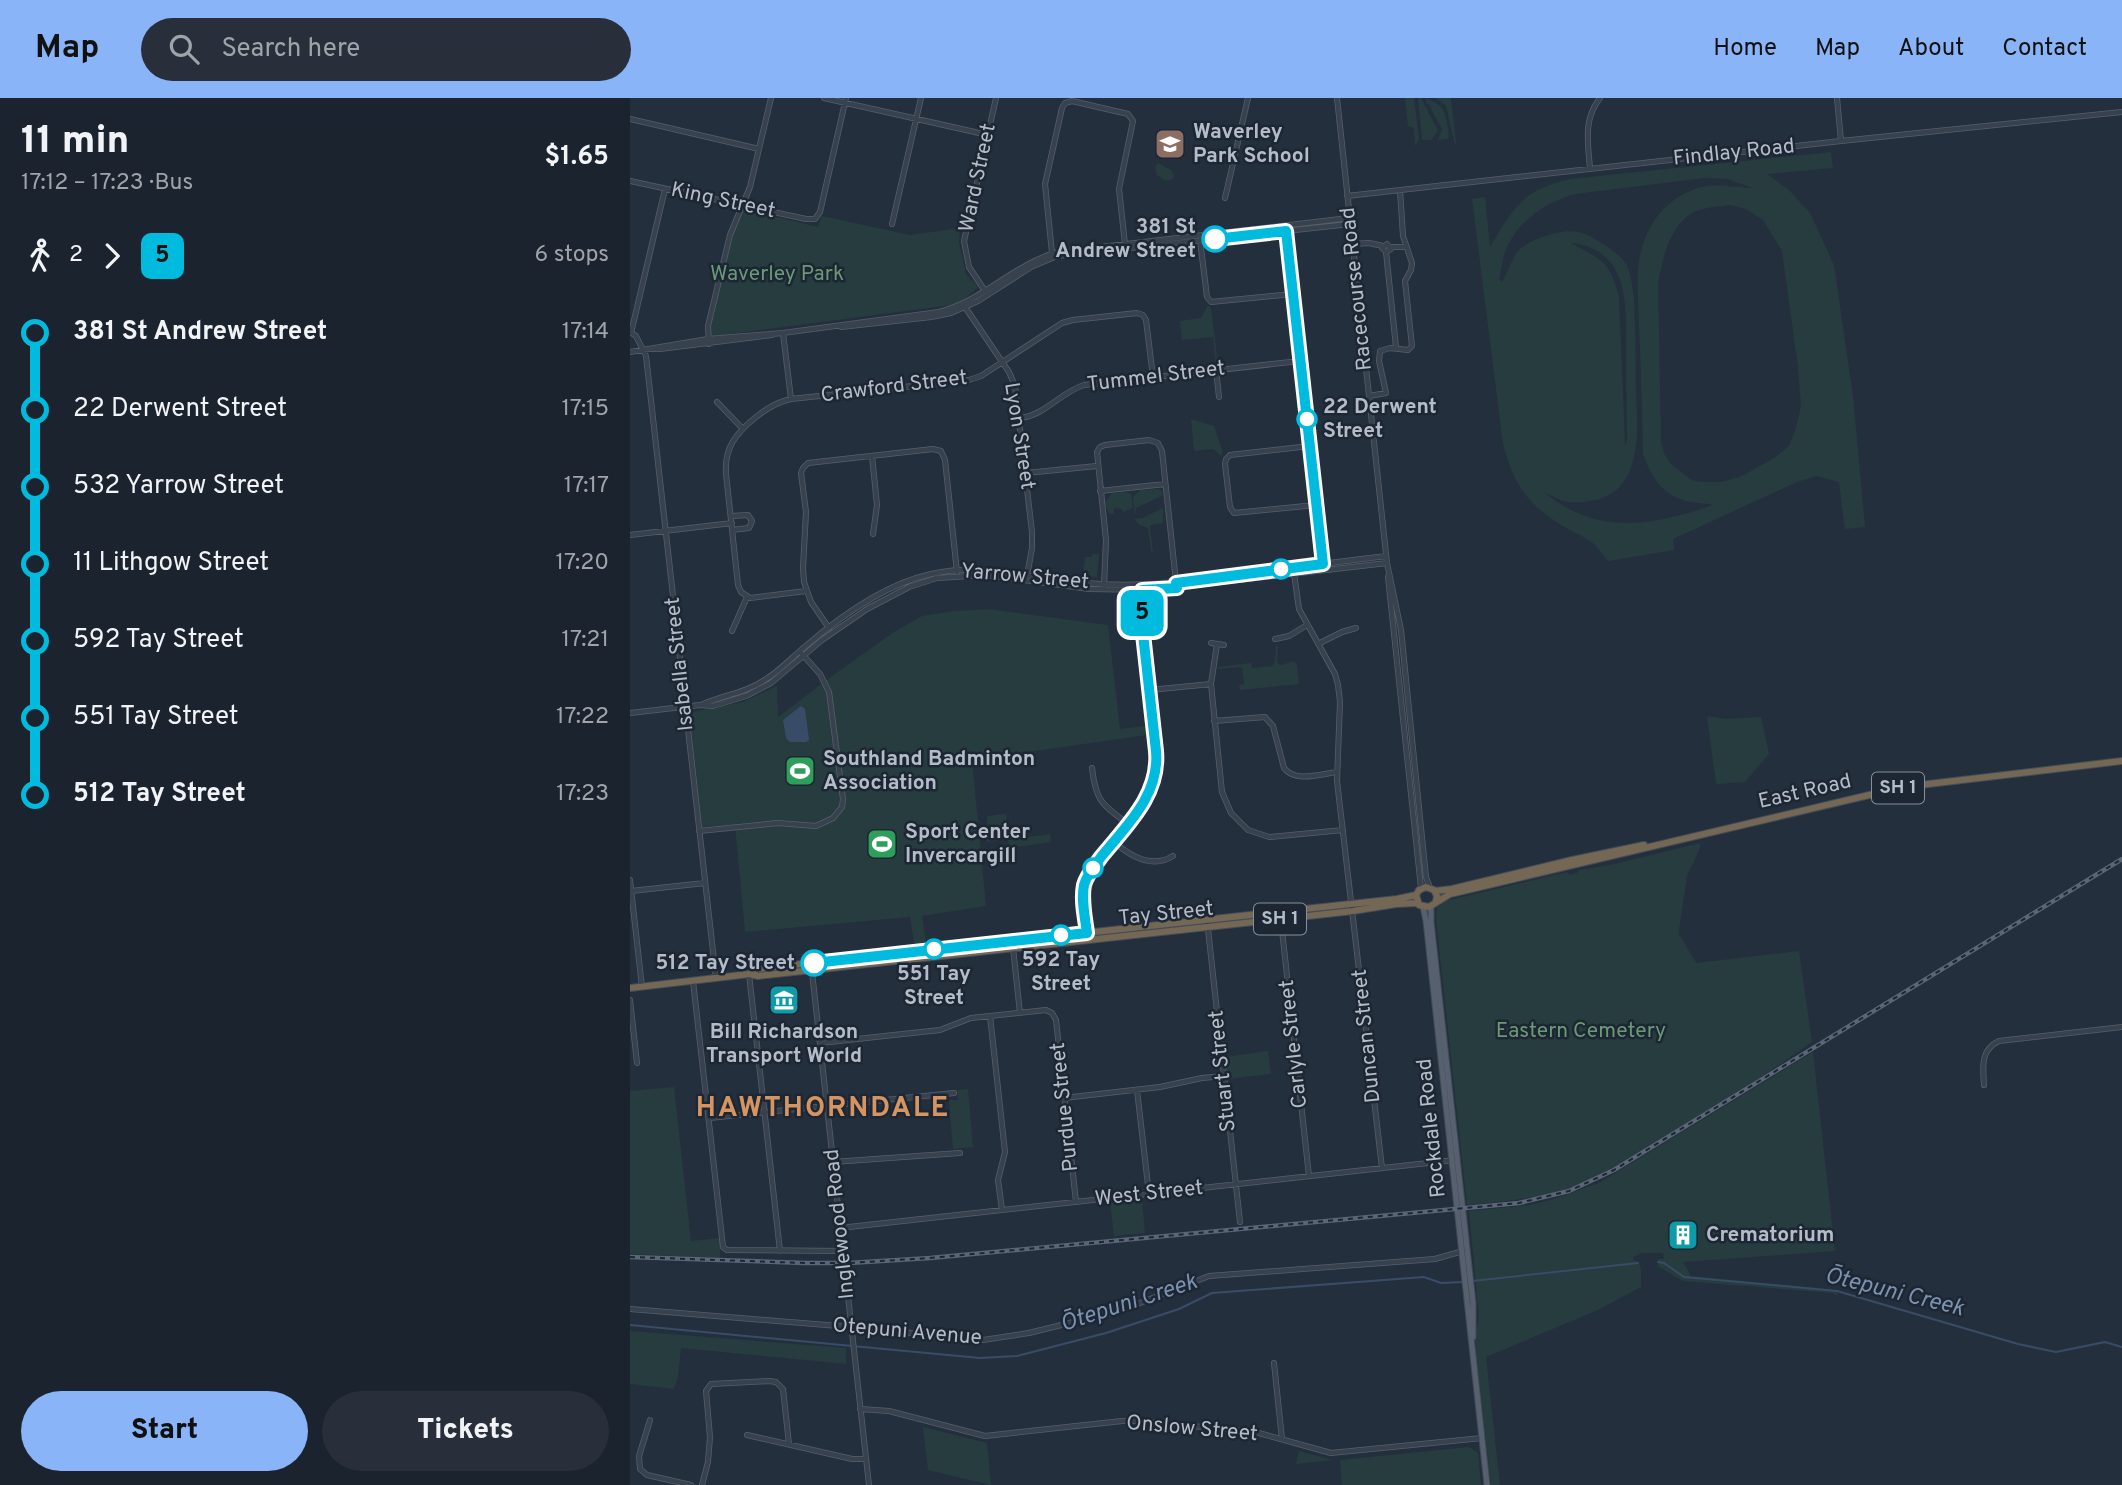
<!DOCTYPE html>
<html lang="en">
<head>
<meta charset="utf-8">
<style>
	body { margin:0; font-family:Overpass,sans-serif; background:#282f3a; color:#f1f3f6; height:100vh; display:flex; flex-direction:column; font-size:26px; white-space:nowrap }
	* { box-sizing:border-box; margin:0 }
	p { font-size:23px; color:#a0a4aa }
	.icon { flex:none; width:38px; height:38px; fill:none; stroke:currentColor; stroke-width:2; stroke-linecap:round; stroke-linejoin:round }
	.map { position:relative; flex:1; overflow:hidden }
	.panel { display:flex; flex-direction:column; background:#1b232e; width:630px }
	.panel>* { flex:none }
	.badge { padding:0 14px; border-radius:10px; font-size:24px; line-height:46px }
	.map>.badge { position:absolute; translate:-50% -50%; box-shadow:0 0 0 4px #fff }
	.legs { display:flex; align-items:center; gap:10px; height:77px; padding:0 21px; font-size:23px }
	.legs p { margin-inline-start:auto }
	.summary { display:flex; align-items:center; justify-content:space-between; height:119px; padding:0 21px }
	h1 { font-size:38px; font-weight:800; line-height:52px }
	.primary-button { display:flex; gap:14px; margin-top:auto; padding:14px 21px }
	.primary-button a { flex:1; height:80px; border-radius:42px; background:#8ab4f8; color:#111; font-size:28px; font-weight:800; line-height:80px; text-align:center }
	.primary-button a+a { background:#282f3a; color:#f1f3f6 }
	ul { padding:0 21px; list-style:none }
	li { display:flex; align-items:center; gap:24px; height:77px; font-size:26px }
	li i { display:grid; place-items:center; width:10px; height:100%; margin:0 9px; background:currentColor }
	li i::after { content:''; width:18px; height:18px; margin:-9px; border:5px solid; border-radius:50%; background:#1b232e }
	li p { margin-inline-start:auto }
	li:first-child i { background:linear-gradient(#0000 50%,currentColor 0) }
	li:last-child i { background:linear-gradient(currentColor 50%,#0000 0) }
	header { display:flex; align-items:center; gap:42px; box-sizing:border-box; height:98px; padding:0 35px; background:#8ab4f8; color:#111 }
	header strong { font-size:33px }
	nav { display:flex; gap:38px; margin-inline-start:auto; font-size:24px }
	.search { width:490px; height:63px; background:#282f3a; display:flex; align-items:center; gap:18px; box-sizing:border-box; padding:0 24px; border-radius:38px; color:#a0a4aa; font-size:26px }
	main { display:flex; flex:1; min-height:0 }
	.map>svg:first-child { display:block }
	.green { fill:#263c3f; fill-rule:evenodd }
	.water { fill:#394c67 }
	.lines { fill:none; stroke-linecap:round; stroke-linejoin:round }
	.stream { stroke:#394c67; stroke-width:2 }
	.minor-casing { stroke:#565f6c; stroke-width:6 }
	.major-casing { stroke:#414a57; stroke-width:7 }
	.highway-casing { stroke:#434c59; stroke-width:8 }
	.minor { stroke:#38414e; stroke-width:4.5 }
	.major { stroke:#56606e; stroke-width:5 }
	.highway { stroke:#746855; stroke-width:6 }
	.rail-casing { stroke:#5a6575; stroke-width:4.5 }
	.rail { stroke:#1d2633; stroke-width:2; stroke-dasharray:5; stroke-linecap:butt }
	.line-1-casing { stroke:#fff; stroke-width:16 }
	.line-1 { stroke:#00bbde; stroke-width:10 }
	.stop-1-dot { fill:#fff; stroke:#00bbde; stroke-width:3.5 }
	.labels { text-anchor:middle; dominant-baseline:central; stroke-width:5; stroke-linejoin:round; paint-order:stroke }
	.shield { fill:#1d2633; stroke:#878f9c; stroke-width:2 }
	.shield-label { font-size:19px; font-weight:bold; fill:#b4bcc9 }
	.poi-label { font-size:21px; font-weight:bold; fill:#b4bcc9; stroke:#1d2633; text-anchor:start }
	.street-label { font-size:21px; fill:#b4bcc9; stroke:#1d2633 }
	.stop-label { font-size:21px; font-weight:bold; fill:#b4bcc9; stroke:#1d2633; text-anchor:end }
	.park-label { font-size:21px; fill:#6b9a76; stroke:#1d2633 }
	.water-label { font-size:23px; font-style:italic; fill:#7c92b1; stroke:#1d2633 }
	.district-label { font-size:28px; font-weight:bold; letter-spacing:2px; fill:#d59563; stroke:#1d2633 }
</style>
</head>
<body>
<header>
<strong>Map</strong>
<div class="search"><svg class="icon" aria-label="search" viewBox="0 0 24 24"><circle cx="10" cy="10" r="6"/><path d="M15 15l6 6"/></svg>Search here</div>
<nav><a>Home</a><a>Map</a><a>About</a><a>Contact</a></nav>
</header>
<main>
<section class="panel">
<div class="summary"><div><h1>11 min</h1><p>17:12 – 17:23 · Bus</p></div><b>$1.65</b></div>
<div class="legs"><svg class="icon" aria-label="walk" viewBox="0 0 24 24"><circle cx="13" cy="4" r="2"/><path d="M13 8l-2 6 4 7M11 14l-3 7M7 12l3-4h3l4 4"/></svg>2<svg class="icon" aria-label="forward" viewBox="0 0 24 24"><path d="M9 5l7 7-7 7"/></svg><b class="badge" style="background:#00bbde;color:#111">5</b><p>6 stops</p></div>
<ul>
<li><i style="color:#00bbde"></i><b>381 St Andrew Street</b><p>17:14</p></li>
<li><i style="color:#00bbde"></i><span>22 Derwent Street</span><p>17:15</p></li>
<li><i style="color:#00bbde"></i><span>532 Yarrow Street</span><p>17:17</p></li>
<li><i style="color:#00bbde"></i><span>11 Lithgow Street</span><p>17:20</p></li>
<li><i style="color:#00bbde"></i><span>592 Tay Street</span><p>17:21</p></li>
<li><i style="color:#00bbde"></i><span>551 Tay Street</span><p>17:22</p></li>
<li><i style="color:#00bbde"></i><b>512 Tay Street</b><p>17:23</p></li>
</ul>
<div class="primary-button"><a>Start</a><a>Tickets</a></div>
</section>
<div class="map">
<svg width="1492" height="1387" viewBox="0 0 1492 1387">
	<rect width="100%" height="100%" fill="#242f3e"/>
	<path class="green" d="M 775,0 L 784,0 L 789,41 L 786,47 L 785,47 L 784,30 L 778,28 Z
		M 788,0 L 791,0 L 808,33 L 801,42 L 792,42 Z
		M 795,0 C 818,8 815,16 819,38 L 818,41 L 808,42 L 812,31 L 802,13 L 800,7 L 797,6 Z
		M 806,0 L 821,0 L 826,46 L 825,47 L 816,8 Z
		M 1201,54 L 1203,70 L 1137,76 L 1159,92 L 1180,115 L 1204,167 L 1223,298 L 1235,429 L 1215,431 L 1209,384 L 1187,378 L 1167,384 L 1043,441 L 1044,452 L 978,463 C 974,458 969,451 964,446 C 951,436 935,431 922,421 C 892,400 882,380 873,346 L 842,101 L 855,99 L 860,149 C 884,109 892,92 940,81 ZM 1074,80 L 1097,81 L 1123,90 C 1105,90 1083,84 1065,91 C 1036,102 1019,123 1011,153 C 1005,176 1009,204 1009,227 C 1011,270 1012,313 1013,356 C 1021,378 1031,396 1056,403 C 1064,405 1075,405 1083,407 C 1023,428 968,438 915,395 C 923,398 932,404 940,404 C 1014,408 1008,343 1006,291 C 1006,260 1005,230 1004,199 C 1002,187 1001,172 994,163 C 986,153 964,139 952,135 C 937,129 902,140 890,151 C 882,159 878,174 872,184 L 869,181 C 871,173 872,163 875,154 C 887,123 914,105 945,96 ZM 1100,107 L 1116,111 L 1133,122 L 1152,153 L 1168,269 L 1171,308 L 1165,333 L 1159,348 L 1144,360 L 1112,378 L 1091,384 L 1069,384 L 1060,381 L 1040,365 L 1034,355 L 1031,344 L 1028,185 C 1033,160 1040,125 1066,113 C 1076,109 1089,109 1100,107 ZM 941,145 C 957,146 974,154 983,168 C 1000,193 995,231 996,259 C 996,287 997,314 997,342 L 995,347 L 989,198 C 978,161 973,163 941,145 Z
		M 528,65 L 541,72 L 544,78 L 541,82 L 534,82 L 527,77 L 525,69 Z
		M 109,110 L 188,129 L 192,118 L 280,137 L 330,130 L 329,144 L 336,176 L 348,189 L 330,205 L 322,207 L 76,239 Z
		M 578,207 L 581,210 L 588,267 L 586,267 L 583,239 L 552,242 L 550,223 L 571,220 Z
		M 561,321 L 584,328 L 593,354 L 591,358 L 583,351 L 564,353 Z
		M 528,391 L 532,393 L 532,398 L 506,410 L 505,417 L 503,399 L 510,392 Z
		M 495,394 L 501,396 L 503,410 L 493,414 L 492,411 L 484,410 L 484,416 L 479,416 L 475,405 L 482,395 Z
		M 533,410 L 533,425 L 521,427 L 520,429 L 523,454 L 521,454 L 518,430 L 508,426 L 504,421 L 512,420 Z
		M 463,456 L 469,456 L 467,479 L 453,478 L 455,459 L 461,459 Z
		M 357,511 L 478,527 L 490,631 L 522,627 L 524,636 L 342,662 L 356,808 L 292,818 L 297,850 L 285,850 L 280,819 L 115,834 L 105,727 L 72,729 L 58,615 L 113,604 L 147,588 L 148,619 L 202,578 L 264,534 L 292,518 L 324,513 Z
		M 646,548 L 648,548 L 647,565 L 651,567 L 664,563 L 667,567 L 669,586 L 610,592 L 609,587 L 614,586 L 612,570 L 610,569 L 588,571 L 588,569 L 621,565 L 622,570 L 642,568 L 645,564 Z
		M 1077,618 L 1095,621 L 1131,619 L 1139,656 L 1115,684 L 1086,686 Z
		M 376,716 L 377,726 L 372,727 L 374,742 L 357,744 L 355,729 L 358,729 L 357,718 Z
		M 420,736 L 421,744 L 379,750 L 378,742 Z
		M 1070,745 L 1070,750 L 1057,778 L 1049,832 L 1049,836 L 1066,865 L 1169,853 L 1182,944 L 1123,985 L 966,1080 C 923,1099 883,1103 837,1107 L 806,822 L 807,810 L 816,803 L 937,774 L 940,777 L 947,775 L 949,772 L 985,766 Z
		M 638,953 L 641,976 L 597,981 L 594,959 Z
		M 1183,954 L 1205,1153 L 1053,1164 L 1061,1178 L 1207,1192 L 1208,1198 L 1202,1195 L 1053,1183 L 1028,1168 L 1028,1161 L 1034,1161 L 1033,1155 L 1011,1155 L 1003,1159 L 1003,1162 L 1009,1164 L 1011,1172 L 1011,1189 L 968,1212 L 856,1259 L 870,1387 L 861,1387 L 847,1262 L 845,1241 L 849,1218 L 839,1113 L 901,1107 L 927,1100 L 969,1085 Z
		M 44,989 L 61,1143 L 90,1140 L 90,1160 L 0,1156 L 0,993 Z
		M 338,991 L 343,1049 L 323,1051 L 319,1002 L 328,1002 L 327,992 Z
		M 512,1101 L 515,1135 L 484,1138 L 480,1104 Z
		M 0,1233 L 216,1250 L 216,1266 L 51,1250 L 48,1278 L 44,1291 L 0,1286 Z
		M 293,1329 L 357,1345 L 361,1387 L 298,1372 Z
		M 839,1349 L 848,1355 L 851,1387 L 712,1387 L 710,1362 Z
		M 669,1353 L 703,1362 L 666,1366 Z"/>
	<path class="water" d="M 171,608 L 175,611 L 179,642 L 176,644 L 160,644 L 156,640 L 153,622 Z"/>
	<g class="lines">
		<path class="stream" d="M 1028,1164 L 1034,1165 L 1054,1179 L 1207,1193 L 1388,1246 L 1426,1254 L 1475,1244 L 1492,1249
			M 842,1183 L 1008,1165
			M 0,1227 L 350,1260 L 387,1258 L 476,1235 L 549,1211 L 582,1195 L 794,1179 L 811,1185 L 833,1184"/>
		<g class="minor-casing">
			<path id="minor" d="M 194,0 L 358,37
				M 707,0 L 757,465 L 771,532 L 796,779 L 800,790
				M 1207,0 L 1211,43
				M 0,21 L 129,51
				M 960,71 C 958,44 953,22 970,0
				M 0,83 L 176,121 L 185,121 L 190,114 L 216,0
				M 717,98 L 1211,43 L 1492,14
				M 595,100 L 618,0
				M 262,126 L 291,0
				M 656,132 L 693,468
				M 570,142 L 577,199 L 581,204 L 663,196
				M 722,146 L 739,145 L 753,148
				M 761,149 L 776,149
				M 756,154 L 761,151 L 757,146 L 752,150 L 756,154 L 766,249
				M 422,155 L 415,86 L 432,10 L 435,5 L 442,3 L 498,16 L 503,23 L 489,91 L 495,146
				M 355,193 L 339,169 L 334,143 L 366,0
				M 335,209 L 379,274 L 385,288 L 402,434 L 402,450 L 397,478
				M 211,229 L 301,219 L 321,215 L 348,203 L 401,169 L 427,158 L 720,126
				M 0,234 L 6,238 L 16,258 L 86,880
				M 1,235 L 35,91
				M 153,235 L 161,301
				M 79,246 L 78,228 L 100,137 L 120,89 L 141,0
				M 22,251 L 30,251 L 142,237
				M 0,254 L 78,241 L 153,235 L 309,214 C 353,203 384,166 428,154 L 719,120
				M 586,272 L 589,299
				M 739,298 L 756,295 L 749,263 L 750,253 L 760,250 L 778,252 L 782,248 L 775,183 L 781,172 L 782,165 L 773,138 L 770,92
				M 87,304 L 112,330
				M 390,320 C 414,318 431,294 454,287 L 670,263
				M 680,348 L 600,357 L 596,361 L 595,366 L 600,409 L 604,415 L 686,407
				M 242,358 L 247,407 L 243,436
				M 396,375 L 467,368
				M 470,393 L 535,386
				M 101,418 L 118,417 L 122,423 L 119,430 L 102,432
				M 0,437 L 102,425
				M 664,475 L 669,511 L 705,576 L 708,587 L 710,604 L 707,683 L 752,1070
				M 758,479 L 791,790
				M 474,488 L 476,442 L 467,354 L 470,349 L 475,347 L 519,342 L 528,345 L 532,353 L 546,484
				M 176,493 L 120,500 L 111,494 L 108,487 L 96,376 C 94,350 106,335 126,319 C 137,310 147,304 161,301 L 339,282 L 351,278 L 432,225 L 443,222 L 507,215 L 513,217 L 516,222 L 523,279
				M 199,530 L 181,504 L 174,484 L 173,470 L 176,414 L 171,375 L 173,370 L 178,365 L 303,351 L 311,353 L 315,362 L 327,474
				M 102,533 L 117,499
				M 645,541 L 659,538 L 677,527
				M 581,545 L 594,547
				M 587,546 L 581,586 L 592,694 L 601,715 L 618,732 L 639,739 L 713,732
				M 688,546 L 712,534 L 726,530
				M 520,592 L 581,586
				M 71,607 C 93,597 116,595 136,581 C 151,572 163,558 177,547 C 212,517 256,486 301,476 C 348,465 393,478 439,483 C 475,488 510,488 546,484 L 756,458
				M 0,615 L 70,607 L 83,608 L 116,598 L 141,585 L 192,542 L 237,511 L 279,489 L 307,480 L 357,477 L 459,491 L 522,492 L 757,465
				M 584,623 L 635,619 L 643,628 L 654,670 C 665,685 691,676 707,674
				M 462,670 C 466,704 472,706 498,726
				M 69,733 L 148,725 L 186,728 L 203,720 L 212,709 L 213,701 L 199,594 L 190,576 L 172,556
				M 484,744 C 500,758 522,771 543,758
				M 0,782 L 12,889
				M 1,793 L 75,785
				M 650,814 L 679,1078
				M 577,822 L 610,1124
				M 457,837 L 453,802 L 457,779 L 512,708 C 522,693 527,677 527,659 L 513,536 L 512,491
				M 383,850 L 390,915
				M 181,865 L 239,1387
				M 119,876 L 150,1153
				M 63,883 L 93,1149 L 97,1152 L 213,1153
				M 0,902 L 7,965
				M 360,918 L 375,1054 L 368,1082 L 372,1112
				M 190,945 L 310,932 L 341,920 L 416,912 L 422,915 L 426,922 L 446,1104
				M 1354,987 C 1353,969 1350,952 1369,943 L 1492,929
				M 507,992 L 519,1096
				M 434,1000 L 530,989 L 572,980 L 594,978
				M 79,1020 L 324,995
				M 203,1064 L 330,1055
				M 210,1130 L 825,1062
				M 0,1211 L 221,1229 L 353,1242 L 399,1235 L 492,1212 L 579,1178 L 805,1161 L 833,1153
				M 644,1265 L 652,1341
				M 230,1311 L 259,1313 L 355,1338 L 492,1323 L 510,1323 L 625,1334 L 701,1355 L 852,1340
				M 20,1322 L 9,1358 L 10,1371 L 17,1377 L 61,1387
				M 117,1337 L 222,1361 L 236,1361
				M 72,1387 L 78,1364 L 80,1339 L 76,1293 L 81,1286 L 140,1283 L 146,1284 L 153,1291 L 159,1346"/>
		</g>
		<g class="major-casing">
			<path id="major" d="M 801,808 L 801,824 L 843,1205 L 843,1239
				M 793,809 L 796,823 L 857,1387"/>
		</g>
		<g class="highway-casing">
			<path id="highway" d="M 805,793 L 822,791 L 942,762 L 1014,747
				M 786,797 L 789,807 L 799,809 L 820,796 L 1273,689 L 1492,663
				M 119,876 L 127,871 L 162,867 L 767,801 L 786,797 L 789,792 L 796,789 L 804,792 L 807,798 L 806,803
				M 0,890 L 103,878 L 119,876 L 128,878 L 651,821 L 723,813 L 766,806 L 788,805"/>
		</g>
		<use href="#minor" class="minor"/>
		<use href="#major" class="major"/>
		<use href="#highway" class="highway"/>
		<g class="rail-casing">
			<path id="rail" d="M 0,1159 L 175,1165 L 219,1165 L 300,1160 L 889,1105 L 939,1093 L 984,1072 L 1492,761"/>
		</g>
		<use href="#rail" class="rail"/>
	</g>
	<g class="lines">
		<g class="line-1-casing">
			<path id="line-1" d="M 184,865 L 457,835 C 455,819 451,802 454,787 C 457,776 465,768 471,759 C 497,727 530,697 526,653 L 513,536 L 512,492 L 547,490 L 546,485 L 693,466 L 656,133 L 585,141"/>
		</g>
		<use href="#line-1" class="line-1"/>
	</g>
	<defs>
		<g id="school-square" transform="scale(1.575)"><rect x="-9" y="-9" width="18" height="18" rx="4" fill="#8d6e63" stroke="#1d2633"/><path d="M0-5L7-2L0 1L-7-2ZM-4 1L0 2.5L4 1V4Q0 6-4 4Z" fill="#fff"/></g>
		<g id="stadium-square" transform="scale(1.575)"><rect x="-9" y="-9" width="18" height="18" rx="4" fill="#2e9e5b" stroke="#1d2633"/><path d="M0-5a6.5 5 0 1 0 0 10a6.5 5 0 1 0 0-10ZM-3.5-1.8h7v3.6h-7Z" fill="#fff"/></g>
		<g id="museum-square" transform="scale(1.575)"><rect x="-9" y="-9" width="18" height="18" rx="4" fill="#0f9aa8" stroke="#1d2633"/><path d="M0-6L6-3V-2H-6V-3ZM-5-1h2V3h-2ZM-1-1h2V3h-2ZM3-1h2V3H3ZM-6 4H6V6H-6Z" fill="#fff"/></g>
		<g id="building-square" transform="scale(1.575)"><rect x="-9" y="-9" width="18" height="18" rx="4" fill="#0f9aa8" stroke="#1d2633"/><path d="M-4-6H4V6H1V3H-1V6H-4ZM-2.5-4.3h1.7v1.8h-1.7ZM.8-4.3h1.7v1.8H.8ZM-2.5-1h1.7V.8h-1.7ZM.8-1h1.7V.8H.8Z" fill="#fff"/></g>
	</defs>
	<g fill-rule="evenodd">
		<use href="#school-square" x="540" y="46"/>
		<use href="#stadium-square" x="170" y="673"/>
		<use href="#stadium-square" x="252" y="746"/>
		<use href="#museum-square" x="154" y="902"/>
		<use href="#building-square" x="1053" y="1137"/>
	</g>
	<g class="stop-1-dot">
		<circle cx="585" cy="141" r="12"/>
		<circle cx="677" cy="321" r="9"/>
		<circle cx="651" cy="471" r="9"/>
		<circle cx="463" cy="770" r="9"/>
		<circle cx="431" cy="837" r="9"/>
		<circle cx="304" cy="851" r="9"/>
		<circle cx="184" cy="865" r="12"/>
	</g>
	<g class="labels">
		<g class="shield">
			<rect x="1242" y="674.5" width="52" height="31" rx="5"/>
			<rect x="624" y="805.5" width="52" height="31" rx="5"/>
		</g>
		<g class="shield-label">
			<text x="1268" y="690">SH 1</text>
			<text x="650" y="821">SH 1</text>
		</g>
		<g class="poi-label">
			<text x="563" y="34">Waverley<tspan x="563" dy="24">Park School</tspan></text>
			<text x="193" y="661">Southland Badminton<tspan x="193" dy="24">Association</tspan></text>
			<text x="275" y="734">Sport Center<tspan x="275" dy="24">Invercargill</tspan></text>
			<text x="154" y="934" text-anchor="middle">Bill Richardson<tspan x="154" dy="24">Transport World</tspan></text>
			<text x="1076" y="1137">Crematorium</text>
		</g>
		<g class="street-label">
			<text transform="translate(1104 55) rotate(-6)">Findlay Road</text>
			<text transform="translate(348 80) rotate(-78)">Ward Street</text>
			<text transform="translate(93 103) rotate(12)">King Street</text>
			<text transform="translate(727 191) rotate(-96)">Racecourse Road</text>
			<text transform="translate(526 279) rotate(-7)">Tummel Street</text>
			<text transform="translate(264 289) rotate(-7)">Crawford Street</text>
			<text transform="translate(389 338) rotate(81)">Lyon Street</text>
			<text transform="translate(395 479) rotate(5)">Yarrow Street</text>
			<text transform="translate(50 566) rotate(-96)">Isabella Street</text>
			<text transform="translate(1175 694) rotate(-13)">East Road</text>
			<text transform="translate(536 816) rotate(-6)">Tay Street</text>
			<text transform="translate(737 938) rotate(-96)">Duncan Street</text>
			<text transform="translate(664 946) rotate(-96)">Carlyle Street</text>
			<text transform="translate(593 973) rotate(-96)">Stuart Street</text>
			<text transform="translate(435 1009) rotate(-96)">Purdue Street</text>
			<text transform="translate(802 1030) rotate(-96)">Rockdale Road</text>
			<text transform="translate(519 1096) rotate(-6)">West Street</text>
			<text transform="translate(210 1126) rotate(-96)">Inglewood Road</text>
			<text transform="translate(277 1234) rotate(5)">Otepuni Avenue</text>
			<text transform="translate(562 1331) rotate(5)">Onslow Street</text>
		</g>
		<g class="stop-label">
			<text x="566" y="129">381 St<tspan x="566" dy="24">Andrew Street</tspan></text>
			<text x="693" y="309" text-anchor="start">22 Derwent<tspan x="693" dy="24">Street</tspan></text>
			<text x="431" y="862" text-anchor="middle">592 Tay<tspan x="431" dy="24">Street</tspan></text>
			<text x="165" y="865">512 Tay Street</text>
			<text x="304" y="876" text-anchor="middle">551 Tay<tspan x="304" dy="24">Street</tspan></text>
		</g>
		<g class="park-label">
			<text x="147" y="176">Waverley Park</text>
			<text x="951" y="933">Eastern Cemetery</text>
		</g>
		<g class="water-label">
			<text transform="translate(1264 1195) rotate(14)">Ōtepuni Creek</text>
			<text transform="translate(499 1206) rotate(-18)">Ōtepuni Creek</text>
		</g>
		<g class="district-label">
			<text x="193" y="1011">HAWTHORNDALE</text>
		</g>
	</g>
</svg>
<b class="badge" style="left:512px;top:515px;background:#00bbde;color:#111">5</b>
</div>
</main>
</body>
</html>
